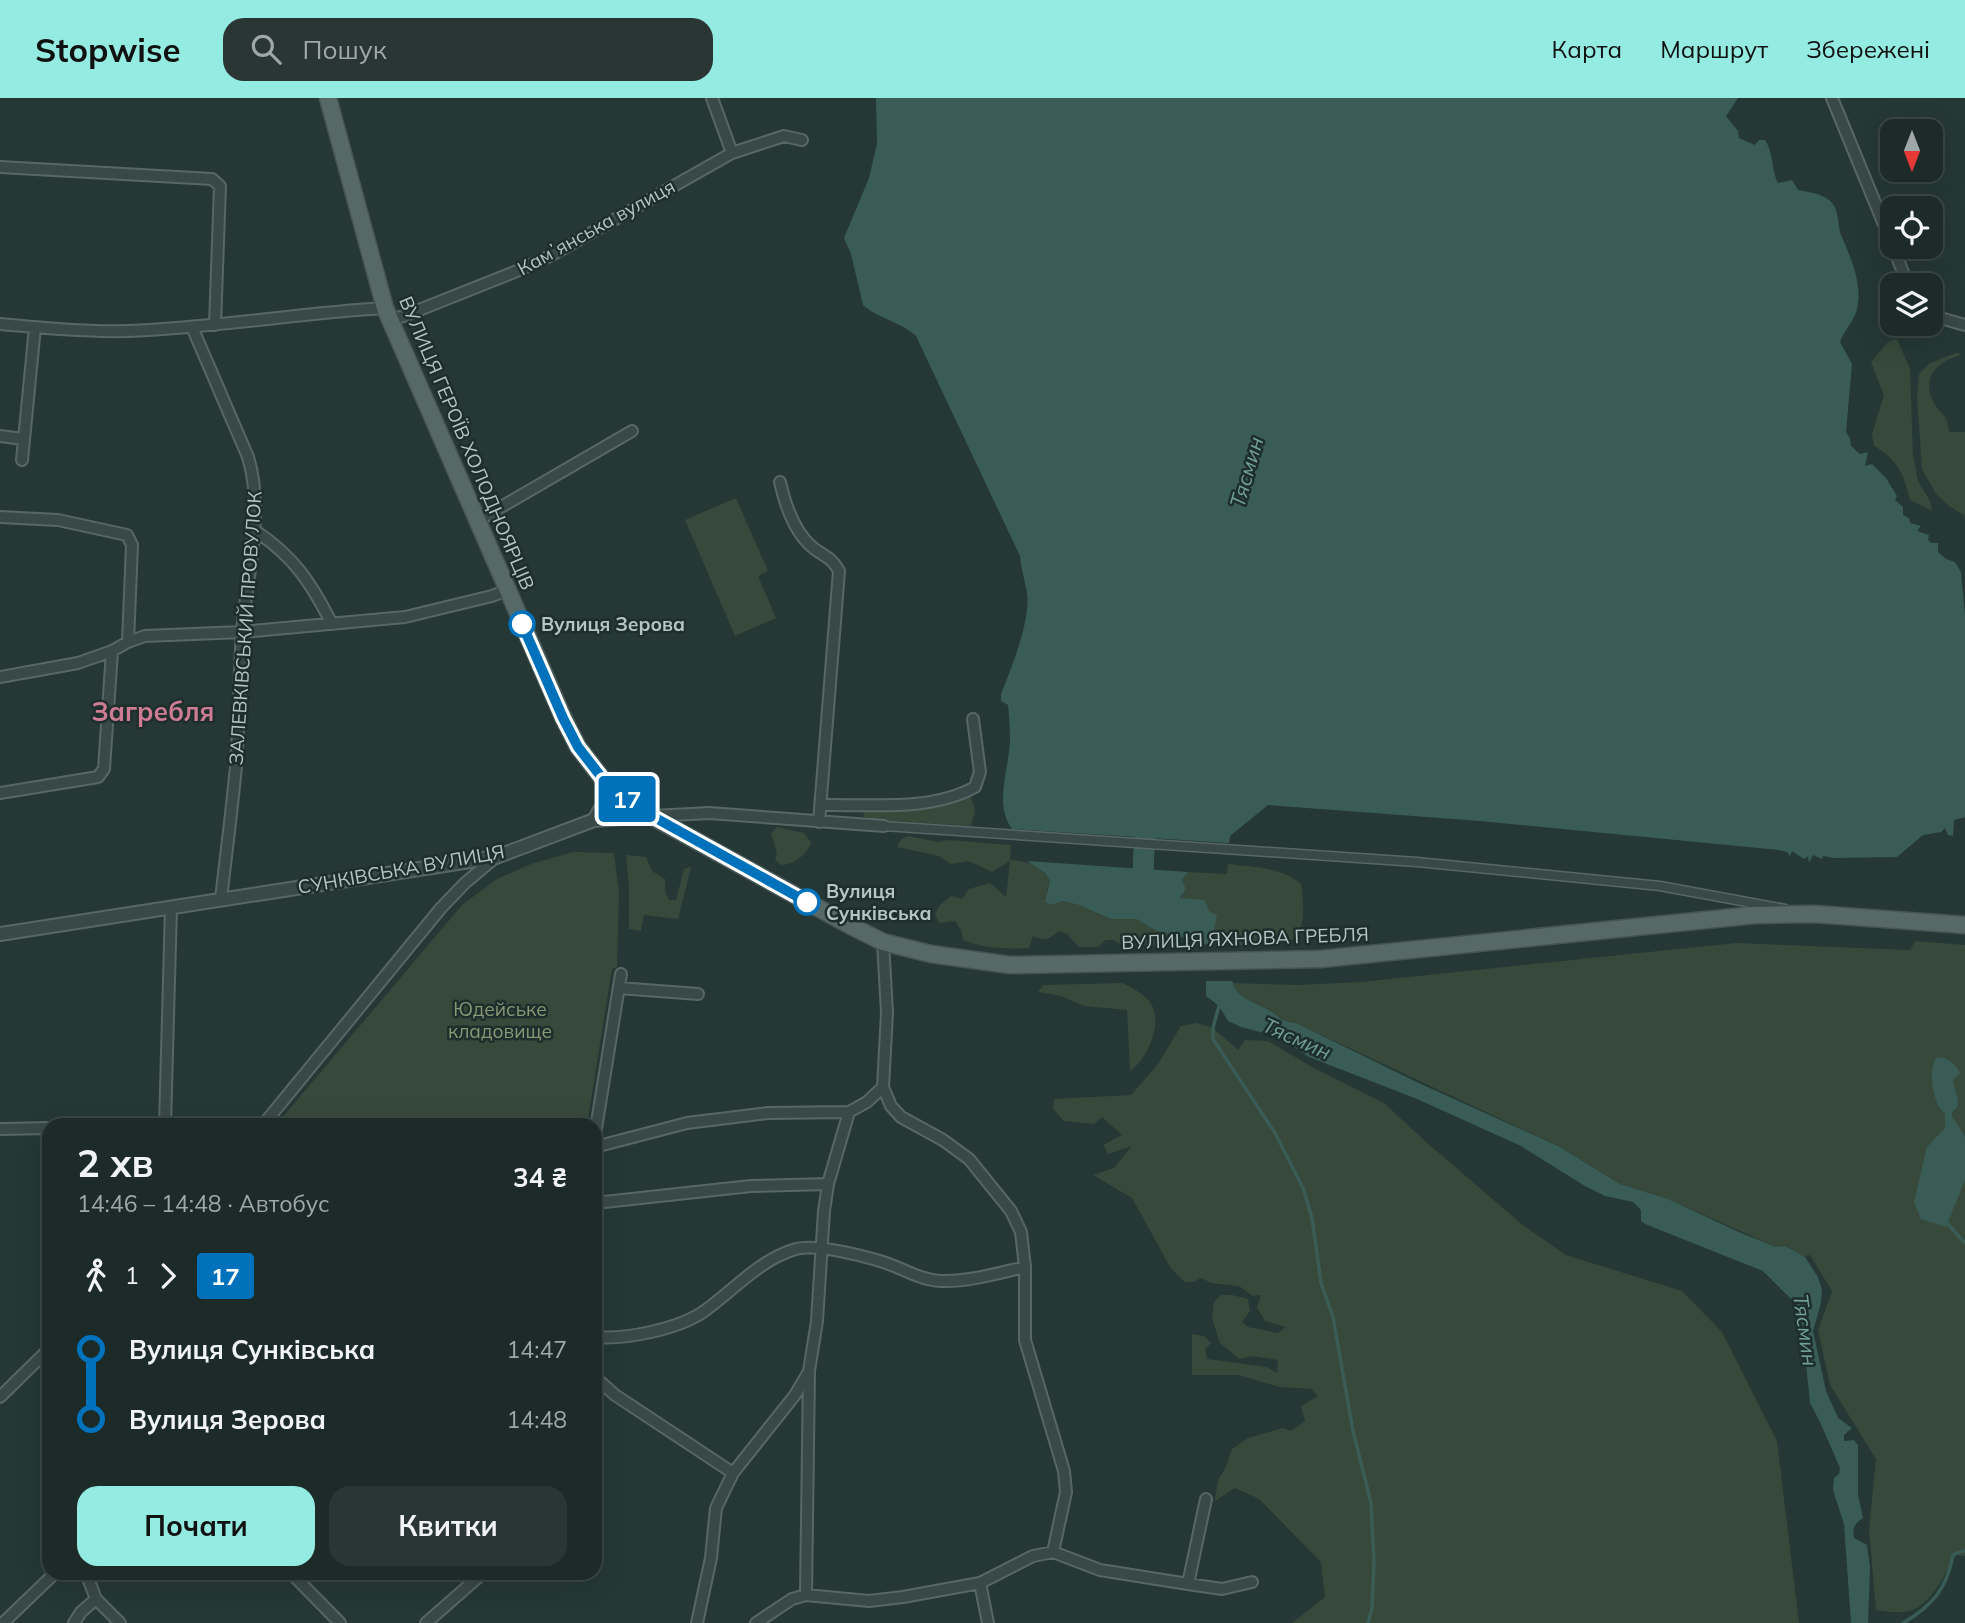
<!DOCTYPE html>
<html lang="uk">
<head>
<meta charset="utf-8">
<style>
	body { margin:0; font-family:Mulish,sans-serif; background:#293634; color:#f1f3f6; height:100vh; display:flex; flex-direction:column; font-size:26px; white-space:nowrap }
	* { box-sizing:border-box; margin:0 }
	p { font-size:23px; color:#a0a7a8 }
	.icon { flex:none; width:38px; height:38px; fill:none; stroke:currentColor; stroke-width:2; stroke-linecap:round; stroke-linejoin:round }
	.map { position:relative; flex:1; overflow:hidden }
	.details { position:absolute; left:42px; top:1020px; width:560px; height:462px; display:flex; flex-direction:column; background:#1c2a28; border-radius:21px; box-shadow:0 7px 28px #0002,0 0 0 2px #3a4645 }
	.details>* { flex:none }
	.badge { padding:0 14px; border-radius:5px; font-size:24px; line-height:46px }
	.needle { width:46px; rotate:180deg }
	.fabs { position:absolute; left:1880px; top:21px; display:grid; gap:14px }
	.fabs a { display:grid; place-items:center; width:63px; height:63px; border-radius:14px; background:#1c2a28; box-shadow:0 7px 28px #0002,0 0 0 2px #3a4645; font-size:35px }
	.map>.badge { position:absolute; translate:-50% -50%; box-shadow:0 0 0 4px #fff }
	.legs { display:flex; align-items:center; gap:10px; height:77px; padding:0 35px; font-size:23px }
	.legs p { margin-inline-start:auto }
	.head { display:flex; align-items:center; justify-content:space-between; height:119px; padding:0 35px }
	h1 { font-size:38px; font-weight:700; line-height:52px }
	.action { display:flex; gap:14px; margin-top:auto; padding:14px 35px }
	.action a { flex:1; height:80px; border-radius:21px; background:#93ebe1; color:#111; font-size:28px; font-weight:700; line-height:80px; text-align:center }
	.action a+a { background:#293634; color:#f1f3f6 }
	ul { padding:0 35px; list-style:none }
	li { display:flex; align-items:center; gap:24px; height:70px; font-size:26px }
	li i { display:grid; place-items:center; width:10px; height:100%; margin:0 9px; background:currentColor }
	li i::after { content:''; width:18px; height:18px; margin:-9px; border:5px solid; border-radius:50%; background:#1c2a28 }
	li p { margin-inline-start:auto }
	li:first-child i { background:linear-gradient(#0000 50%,currentColor 0) }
	li:last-child i { background:linear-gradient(currentColor 50%,#0000 0) }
	header { display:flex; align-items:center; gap:42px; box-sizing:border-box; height:98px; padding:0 35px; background:#93ebe1; color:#111 }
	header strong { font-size:33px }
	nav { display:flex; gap:38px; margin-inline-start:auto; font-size:24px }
	.search { width:490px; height:63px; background:#293634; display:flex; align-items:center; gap:18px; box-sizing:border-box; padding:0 24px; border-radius:21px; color:#a0a7a8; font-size:26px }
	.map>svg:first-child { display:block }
	.green { fill:#37493a }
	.water { fill:#3a5c57 }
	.pier { fill:#253835 }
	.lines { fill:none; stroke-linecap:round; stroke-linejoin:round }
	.stream { stroke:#3a5c57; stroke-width:3.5 }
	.river { stroke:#3a5c57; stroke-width:21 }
	.pedestrian-casing { stroke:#576765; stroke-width:11 }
	.minor-casing { stroke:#576765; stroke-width:14 }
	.tertiary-casing { stroke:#576765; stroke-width:16 }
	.primary-casing { stroke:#455553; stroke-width:19 }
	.pedestrian { stroke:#394947; stroke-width:8 }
	.minor { stroke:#394947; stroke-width:10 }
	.tertiary { stroke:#394947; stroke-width:12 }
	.primary { stroke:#576966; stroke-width:16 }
	.line-1-casing { stroke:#fff; stroke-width:16 }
	.line-1 { stroke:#0072bc; stroke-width:10 }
	.stop-1-dot { fill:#fff; stroke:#0072bc; stroke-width:3.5 }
	.labels { text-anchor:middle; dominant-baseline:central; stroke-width:5; stroke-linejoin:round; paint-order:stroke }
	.street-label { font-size:19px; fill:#b4c5c3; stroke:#1e2e2c }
	.stop-label { font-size:19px; font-weight:bold; fill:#b4c5c3; stroke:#1e2e2c; text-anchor:start }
	.park-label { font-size:19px; fill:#869875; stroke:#1e2e2c }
	.water-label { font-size:21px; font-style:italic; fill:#719f99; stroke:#1e2e2c }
	.district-label { font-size:26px; font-weight:bold; fill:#cd7c93; stroke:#1e2e2c }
</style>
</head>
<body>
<header>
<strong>Stopwise</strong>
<div class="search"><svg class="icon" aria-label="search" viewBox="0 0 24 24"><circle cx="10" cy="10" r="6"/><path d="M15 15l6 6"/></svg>Пошук</div>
<nav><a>Карта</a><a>Маршрут</a><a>Збережені</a></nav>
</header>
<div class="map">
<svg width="1965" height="1525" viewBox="0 0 1965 1525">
	<rect width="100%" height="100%" fill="#253835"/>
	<path class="green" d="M 1897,241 L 1910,271 L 1913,357 L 1918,383 L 1930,403 L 1932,413 L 1910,402 C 1903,375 1899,363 1874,348 L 1872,336 L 1884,297 L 1871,264 L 1888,244 Z
		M 1956,255 L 1963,256 C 1939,263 1920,277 1934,305 C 1942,319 1948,315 1949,334 L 1965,334 L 1965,418 L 1949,408 L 1936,396 L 1922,371 L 1917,299 L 1919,276 L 1930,265 Z
		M 736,400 L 768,473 L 758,478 L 776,520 L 735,538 L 685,422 Z
		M 971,698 L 975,713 L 971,728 L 877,722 L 864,719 L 863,712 L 945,707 Z
		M 777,729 L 804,735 L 811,744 C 808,756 794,767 781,767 L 775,762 L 777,755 L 771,736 Z
		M 909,738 L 938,744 L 948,742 L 1011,747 L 1010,762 C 1027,763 1041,767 1050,783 L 1047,792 L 1053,807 L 1062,803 L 1079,807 L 1111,821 L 1136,821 L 1157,833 L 1176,838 L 1169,847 L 1124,848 L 1113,842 L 1106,842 L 1098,849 L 1079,849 L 1067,836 L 1059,833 C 1049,841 1045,844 1033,838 L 1029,850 C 1006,851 985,851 963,842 L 961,832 L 955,823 L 939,825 L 935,816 L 939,808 L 951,798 L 962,801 L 969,791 L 990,785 L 1006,799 L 1010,763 L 992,774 L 969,763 L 951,766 L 939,758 L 897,749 L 901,741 Z
		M 573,754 L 614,755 L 619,795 L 617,869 L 612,871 L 587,1027 L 276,1027 L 462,807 L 497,781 L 531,766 Z
		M 626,757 L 646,759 L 652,773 L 665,781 L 665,794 L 669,802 L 676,802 L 684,771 L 691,769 L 678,821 L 644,817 L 641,833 L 629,831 L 629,789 Z
		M 1228,766 C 1253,769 1281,769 1301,786 C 1303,802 1307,828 1294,840 C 1283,850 1232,846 1216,847 L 1213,836 L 1214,825 L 1180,801 L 1186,791 L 1182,782 L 1188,774 L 1227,776 Z
		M 1915,843 L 1965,847 L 1965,1458 L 1956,1457 C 1945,1476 1930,1511 1905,1514 C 1896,1515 1885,1513 1876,1512 L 1869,1432 L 1876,1361 L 1830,1287 L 1818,1232 L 1832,1193 L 1810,1157 L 1805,1159 L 1785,1148 L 1776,1149 L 1668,1101 L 1620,1086 L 1558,1048 L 1296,925 C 1277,923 1281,917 1267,911 C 1255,905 1235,901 1233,885 L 1298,887 L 1361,884 L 1736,845 L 1910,852 Z
		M 1122,885 C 1132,890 1143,895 1150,904 C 1164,924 1148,961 1130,973 L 1127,912 L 1084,908 L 1061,898 L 1038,894 L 1043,887 Z
		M 1196,925 L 1213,930 L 1238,952 L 1245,942 L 1268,943 L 1314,970 L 1384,1005 L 1425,1043 L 1524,1128 L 1566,1157 L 1682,1193 L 1722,1234 L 1777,1343 L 1799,1525 L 1292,1525 L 1325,1499 L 1321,1464 L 1259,1401 L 1235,1390 L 1215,1403 L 1218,1382 L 1225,1371 L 1232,1351 L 1248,1340 L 1283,1330 L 1291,1333 L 1305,1323 L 1301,1308 L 1318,1298 L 1311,1291 L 1280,1289 L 1238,1277 L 1192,1277 L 1192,1236 L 1204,1238 L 1211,1245 L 1205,1251 L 1207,1261 L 1267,1269 L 1277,1275 L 1278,1262 L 1252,1258 L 1239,1261 L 1220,1245 L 1212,1220 L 1214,1204 L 1221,1197 L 1232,1197 L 1248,1201 L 1250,1213 L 1242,1224 L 1248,1229 L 1278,1235 L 1286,1229 L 1265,1223 L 1257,1209 L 1261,1197 L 1253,1198 L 1239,1188 L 1211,1185 L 1201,1180 L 1193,1184 L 1185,1184 L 1170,1169 L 1132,1100 L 1093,1077 L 1114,1070 L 1132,1048 L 1108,1056 L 1103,1047 L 1122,1037 L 1102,1019 L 1094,1026 L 1064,1023 L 1053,1011 L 1054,1001 L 1131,997 L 1158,966 L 1181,928 Z"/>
	<path class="water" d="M 876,0 L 1738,0 L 1726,18 L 1738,33 L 1739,40 L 1755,47 L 1759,42 L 1765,42 C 1775,59 1770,68 1778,85 L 1792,82 L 1798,92 C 1808,94 1820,95 1829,102 C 1840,111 1837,125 1841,137 C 1850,158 1861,182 1858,205 C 1857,221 1845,230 1840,244 L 1852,266 L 1846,334 L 1850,340 L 1851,348 L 1860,356 L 1868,354 L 1865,368 L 1872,366 L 1886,380 L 1897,398 L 1895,402 L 1903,409 L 1903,417 L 1909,420 L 1910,425 L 1921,428 L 1917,433 L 1929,437 L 1928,442 L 1931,445 L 1938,445 L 1938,454 L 1946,461 L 1955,464 L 1961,474 L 1965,518 L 1965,719 L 1954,722 L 1953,738 L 1948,737 L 1945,730 L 1941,734 L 1923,737 L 1897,759 L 1834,760 L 1823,758 L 1822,761 L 1813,757 L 1809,765 L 1808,758 L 1804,761 L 1792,753 L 1790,758 L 1787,754 L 1779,752 L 1480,723 L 1268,707 L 1230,738 L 1229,745 L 1012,731 C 993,705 1010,670 1010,640 C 1010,629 1009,618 1008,607 L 1001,603 L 1001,596 C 1011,571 1031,522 1027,495 C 1025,483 1021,470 1020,458 L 916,238 C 901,224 877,220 863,207 L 851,156 L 844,140 L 869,80 L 877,46 Z
		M 1027,763 L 1188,774 L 1182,782 L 1186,791 L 1180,800 L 1205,802 L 1209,813 L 1217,817 L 1213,836 L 1227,879 L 1232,880 C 1234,900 1252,903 1267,911 C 1281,918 1277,923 1296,925 L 1421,986 L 1558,1048 L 1620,1086 L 1668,1101 L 1741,1135 L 1776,1149 L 1785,1148 L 1805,1159 L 1818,1179 L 1822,1192 L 1821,1205 L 1813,1233 L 1826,1293 L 1838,1320 L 1852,1330 L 1844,1337 L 1844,1343 L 1854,1342 L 1858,1347 L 1858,1397 L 1863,1420 C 1855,1425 1852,1430 1854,1440 L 1867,1447 L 1870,1469 L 1868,1525 L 1851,1525 L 1844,1426 L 1833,1392 L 1834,1380 L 1839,1376 L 1840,1370 L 1820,1324 L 1810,1305 L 1802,1226 L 1797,1207 L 1763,1173 L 1645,1126 L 1641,1123 L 1641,1112 L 1633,1104 L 1605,1098 L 1585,1088 L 1521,1048 L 1417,1001 L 1309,959 L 1280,939 L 1241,929 L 1228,923 L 1219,908 L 1206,898 L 1206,884 L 1192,842 L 1157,833 L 1136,821 L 1111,821 L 1079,807 L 1062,803 L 1053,807 L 1045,804 L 1050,783 L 1045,775 Z
		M 1937,959 C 1948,960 1955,965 1960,975 L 1953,982 C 1954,994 1964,1007 1952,1014 L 1952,1018 L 1965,1039 L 1965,1082 L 1946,1129 L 1921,1121 L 1914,1104 L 1927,1049 L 1945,1030 L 1945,1015 C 1933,1008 1927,971 1937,959 Z"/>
	<path class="pier" d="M 1220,846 L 1230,876 L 1235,878 L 1236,883 L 1202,883 L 1190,847 Z"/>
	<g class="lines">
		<path class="stream" d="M 1220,904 L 1213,930 L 1213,941 L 1275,1035 L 1303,1090 L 1312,1120 L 1321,1185 L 1333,1219 L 1353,1333 L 1371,1405 L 1374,1464 L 1372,1510 L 1368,1525
			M 1948,1126 L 1965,1145
			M 1903,1525 C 1932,1508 1947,1491 1953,1457 L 1965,1452"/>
		<path class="river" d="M 1148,798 C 1139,770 1144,740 1152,713"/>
		<g class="pedestrian-casing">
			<path id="pedestrian" d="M 884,728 L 1417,764 L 1660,788 L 1785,811"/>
		</g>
		<g class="minor-casing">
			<path id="minor" d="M 712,0 L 732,55
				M 1832,0 L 1892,146
				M 0,69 L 212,81 L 220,88 L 215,227
				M 1893,149 L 1908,187
				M 1930,217 L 1965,227
				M 389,222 L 404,218 L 517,173 L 550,158 L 732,55 L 784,38 L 802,42
				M 0,226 C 43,230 86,234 128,233 C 214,230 299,215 385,210
				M 192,229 L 248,359 C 265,415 247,476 242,534 C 239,578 239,623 236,668 C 232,712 226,757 221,801
				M 0,338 L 23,341
				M 22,362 L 35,229
				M 780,384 C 785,406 793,432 811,448 C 822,458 831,458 839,473 L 819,724
				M 0,419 L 58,422 L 127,437 L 132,447 L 128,544
				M 477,423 L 632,333
				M 254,432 C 294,458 311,485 332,526
				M 0,579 L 78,565 L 112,553 L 128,544 L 145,538 L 242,534 L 405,519 L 492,498 L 507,492
				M 0,695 L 98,679 L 104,671 L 112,553
				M 820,707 C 870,706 930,714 975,689 L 980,674 L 973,621
				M 653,718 L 709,715 L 884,728
				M 883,844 L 887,915 L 883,989 L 891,1008 L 901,1019 L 943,1042 L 969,1061 L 1011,1113 L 1021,1134 L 1025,1169 L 1025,1242 L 1064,1373 L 1066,1394 L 1053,1454
				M 619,890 L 698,896
				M 165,1027 L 171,810
				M 263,1027 L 441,810 L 465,785 L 496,759
				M 0,1031 L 49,1030
				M 595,1037 L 621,876
				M 595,1049 L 687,1025 L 768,1015 L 849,1014 L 867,1004 L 883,989
				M 595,1105 L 751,1088 L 828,1086
				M 595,1239 C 625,1242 678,1231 703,1214 C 733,1193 760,1161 796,1151 C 816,1146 859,1157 880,1163 C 901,1169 919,1182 941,1183 C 968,1184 999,1175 1025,1169
				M 595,1265 L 595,1297
				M 596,1280 L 615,1297 L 733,1375
				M 0,1299 L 49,1251
				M 86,1475 L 96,1501 L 120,1525
				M 291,1475 L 340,1525
				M 980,1485 L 988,1525
				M 1188,1486 L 1206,1401
				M 806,1497 L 809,1273 L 817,1223 L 824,1113 L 828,1086 L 849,1014
				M 3,1525 L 55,1475
				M 74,1525 L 81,1514 L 96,1501
				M 426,1525 L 483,1475
				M 697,1525 L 711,1460 L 716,1410 L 733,1375 L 795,1297 L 808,1275
				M 756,1525 L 792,1501 L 806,1497 L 869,1503 L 903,1499 L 980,1485 L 1033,1458 L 1053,1454 L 1100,1472 L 1188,1486 L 1222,1491 L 1252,1484"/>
		</g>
		<g class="tertiary-casing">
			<path id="tertiary" d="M 594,722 L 604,705 L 609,689
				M 0,836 L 496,759 L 594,722 L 651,718"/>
		</g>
		<g class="primary-casing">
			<path id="primary" d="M 328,0 L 385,210 L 563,619 L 578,649 L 609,689 L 651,718 L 851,828 L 883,844 L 931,856 L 1010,867 L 1321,861 L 1755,817 L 1815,816 L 1965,827"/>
		</g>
		<use href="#pedestrian" class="pedestrian"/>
		<use href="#minor" class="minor"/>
		<use href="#tertiary" class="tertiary"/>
		<use href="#primary" class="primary"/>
	</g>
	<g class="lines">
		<g class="line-1-casing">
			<path id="line-1" d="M 522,526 L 563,620 L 578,649 L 609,689 L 652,718 L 807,804"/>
		</g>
		<use href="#line-1" class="line-1"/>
	</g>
	<g class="stop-1-dot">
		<circle cx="522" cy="526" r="12"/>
		<circle cx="807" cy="804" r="12"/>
	</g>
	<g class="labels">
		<g class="street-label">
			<text transform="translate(596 129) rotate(-29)">Камʼянська вулиця</text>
			<text transform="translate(467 345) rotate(67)">ВУЛИЦЯ ГЕРОЇВ ХОЛОДНОЯРЦІВ</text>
			<text transform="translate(245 530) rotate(-86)">ЗАЛЕВКІВСЬКИЙ ПРОВУЛОК</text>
			<text transform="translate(401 771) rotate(-10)">СУНКІВСЬКА ВУЛИЦЯ</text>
			<text transform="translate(1245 840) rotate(-2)">ВУЛИЦЯ ЯХНОВА ГРЕБЛЯ</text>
		</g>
		<g class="stop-label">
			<text x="541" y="526">Вулиця Зерова</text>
			<text x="826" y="793">Вулиця<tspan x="826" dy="22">Сунківська</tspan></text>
		</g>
		<g class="park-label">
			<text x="500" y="911">Юдейське<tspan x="500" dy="22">кладовище</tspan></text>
		</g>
		<g class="water-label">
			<text transform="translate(1246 374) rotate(-74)">Тясмин</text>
			<text transform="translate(1297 940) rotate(24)">Тясмин</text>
			<text transform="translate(1806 1232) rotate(82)">Тясмин</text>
		</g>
		<g class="district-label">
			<text x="153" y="613">Загребля</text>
		</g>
	</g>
</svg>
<div class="fabs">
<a><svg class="needle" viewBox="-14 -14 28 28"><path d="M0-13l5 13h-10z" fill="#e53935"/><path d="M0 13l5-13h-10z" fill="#a0a7a8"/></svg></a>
<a><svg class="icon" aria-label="locate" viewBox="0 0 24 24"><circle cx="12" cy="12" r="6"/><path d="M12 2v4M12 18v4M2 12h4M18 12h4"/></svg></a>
<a><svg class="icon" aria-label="layers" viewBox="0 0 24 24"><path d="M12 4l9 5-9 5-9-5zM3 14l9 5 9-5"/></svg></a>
</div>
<b class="badge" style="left:627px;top:701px;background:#0072bc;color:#fff">17</b>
<section class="details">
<div class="head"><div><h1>2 хв</h1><p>14:46 – 14:48 · Автобус</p></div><b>34 ₴</b></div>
<div class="legs"><svg class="icon" aria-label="walk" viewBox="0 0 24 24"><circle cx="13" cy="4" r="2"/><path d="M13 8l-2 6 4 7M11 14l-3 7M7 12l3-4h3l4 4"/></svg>1<svg class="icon" aria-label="forward" viewBox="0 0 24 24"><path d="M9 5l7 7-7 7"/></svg><b class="badge" style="background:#0072bc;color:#fff">17</b></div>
<ul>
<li><i style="color:#0072bc"></i><b>Вулиця Сунківська</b><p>14:47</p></li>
<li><i style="color:#0072bc"></i><b>Вулиця Зерова</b><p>14:48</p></li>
</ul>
<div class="action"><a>Почати</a><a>Квитки</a></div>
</section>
</div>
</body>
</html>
